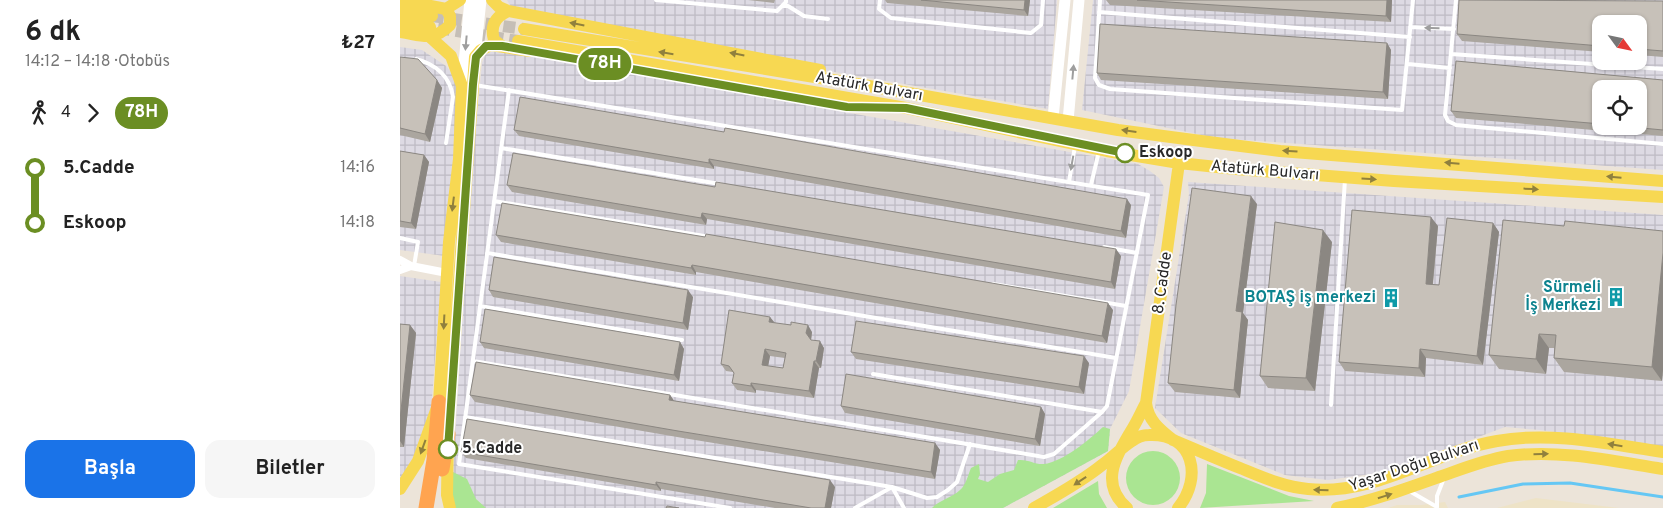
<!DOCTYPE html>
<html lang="tr">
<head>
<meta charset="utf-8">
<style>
	body { margin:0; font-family:Overpass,sans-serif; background:#f6f6f6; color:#222; height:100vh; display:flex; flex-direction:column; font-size:19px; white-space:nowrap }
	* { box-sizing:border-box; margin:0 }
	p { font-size:16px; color:#767676 }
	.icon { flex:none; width:28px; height:28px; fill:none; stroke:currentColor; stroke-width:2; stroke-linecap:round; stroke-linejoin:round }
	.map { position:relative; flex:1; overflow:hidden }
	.side { display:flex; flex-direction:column; background:#fff; width:400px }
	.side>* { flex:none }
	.badge { padding:0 10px; border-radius:16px; font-size:18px; line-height:32px }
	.needle { width:32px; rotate:123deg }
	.controls { position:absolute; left:1192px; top:15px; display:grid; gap:10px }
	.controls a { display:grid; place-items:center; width:55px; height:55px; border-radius:10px; background:#fff; box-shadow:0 1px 4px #0004; font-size:25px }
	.map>.badge { position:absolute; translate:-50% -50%; box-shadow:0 0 0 2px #fff }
	.legs { display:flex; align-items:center; gap:8px; height:55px; padding:0 25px; font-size:16px }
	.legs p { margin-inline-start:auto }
	.head { display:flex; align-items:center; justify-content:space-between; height:85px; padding:0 25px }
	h1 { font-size:28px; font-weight:700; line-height:38px }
	.action { display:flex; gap:10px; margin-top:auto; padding:10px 25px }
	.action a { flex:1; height:58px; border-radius:15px; background:#1a73e8; color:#fff; font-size:20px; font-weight:700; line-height:58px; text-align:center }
	.action a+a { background:#f6f6f6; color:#222 }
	ul { padding:0 25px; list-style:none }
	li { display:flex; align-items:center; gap:18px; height:55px; font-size:19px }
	li i { display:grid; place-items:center; width:8px; height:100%; margin:0 6px; background:currentColor }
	li i::after { content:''; width:12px; height:12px; margin:-6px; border:4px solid; border-radius:50%; background:#fff }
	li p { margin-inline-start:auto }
	li:first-child i { background:linear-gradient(#0000 50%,currentColor 0) }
	li:last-child i { background:linear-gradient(currentColor 50%,#0000 0) }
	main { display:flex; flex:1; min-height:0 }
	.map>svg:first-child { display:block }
	.industrial { fill:url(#industrial-grid); fill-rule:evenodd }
	.education { fill:#eee3c7 }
	.grass { fill:#aae592 }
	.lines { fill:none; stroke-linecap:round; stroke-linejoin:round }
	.stream { stroke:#65c7f4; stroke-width:3 }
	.primary-tunnel { stroke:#c5beb6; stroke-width:12; stroke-dasharray:12 6; stroke-linecap:butt }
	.lane { stroke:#fff; stroke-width:4 }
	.street { stroke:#fff; stroke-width:8 }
	.secondary { stroke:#fff; stroke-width:11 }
	.primary { stroke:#f7d852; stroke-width:12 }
	.highway { stroke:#ffa450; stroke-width:15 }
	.wall { fill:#aba69f; fill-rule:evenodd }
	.shaded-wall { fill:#8b8782 }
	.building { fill:#c7c1b9; stroke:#8b8782; fill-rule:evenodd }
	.oneway { fill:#90803d }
	.oneway2 { fill:#9e9e9e }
	.line-1-casing { stroke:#fff; stroke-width:11 }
	.line-1 { stroke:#6b8e23; stroke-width:8 }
	.stop-1-dot { fill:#fff; stroke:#6b8e23; stroke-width:2.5 }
	.labels { text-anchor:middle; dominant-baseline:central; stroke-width:4; stroke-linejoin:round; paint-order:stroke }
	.street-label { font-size:16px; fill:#282828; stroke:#fff }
	.stop-label { font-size:16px; font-weight:bold; fill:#282828; stroke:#fff; text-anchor:start }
	.culture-label { font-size:16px; font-weight:bold; fill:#0d838f; stroke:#fff; text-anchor:end }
</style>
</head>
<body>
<main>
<section class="side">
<div class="head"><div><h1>6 dk</h1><p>14:12 – 14:18 · Otobüs</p></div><b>₺27</b></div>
<div class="legs"><svg class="icon" aria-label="walk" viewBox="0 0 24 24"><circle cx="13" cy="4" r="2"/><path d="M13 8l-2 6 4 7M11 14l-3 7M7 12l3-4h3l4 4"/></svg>4<svg class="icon" aria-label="forward" viewBox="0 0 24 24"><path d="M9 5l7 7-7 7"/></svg><b class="badge" style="background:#6b8e23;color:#fff">78H</b></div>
<ul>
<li><i style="color:#6b8e23"></i><b>5.Cadde</b><p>14:16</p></li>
<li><i style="color:#6b8e23"></i><b>Eskoop</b><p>14:18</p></li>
</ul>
<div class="action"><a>Başla</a><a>Biletler</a></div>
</section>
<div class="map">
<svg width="1263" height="508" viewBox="0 0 1263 508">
	<defs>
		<pattern id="industrial-grid" width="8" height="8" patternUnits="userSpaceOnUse" patternTransform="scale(1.25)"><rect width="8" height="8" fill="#dddae3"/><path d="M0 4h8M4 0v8" fill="none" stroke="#bebbc3"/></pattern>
	</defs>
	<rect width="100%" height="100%" fill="#ece4d9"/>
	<path class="industrial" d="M 107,0 L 657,0 L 648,109 L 128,19 L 111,7 Z
		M 693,0 L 1263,0 L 1263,170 L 816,138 L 682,110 ZM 1201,24 L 1239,24 L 1239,61 L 1201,61 ZM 1201,89 L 1239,89 L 1239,126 L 1201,126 Z
		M 0,47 L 22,50 L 46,66 L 63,86 L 45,256 L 0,250 Z
		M 94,50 L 738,164 L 750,171 L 759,178 L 764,187 L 729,391 L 710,429 L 708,451 L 603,508 L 53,508 L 53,472 L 70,190 L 82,63 L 86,53 Z
		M 788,182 L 1263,215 L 1263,447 L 1140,430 L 1105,427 L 985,472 L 928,480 L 885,475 L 781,433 L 755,408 L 789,194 Z
		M 0,276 L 41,282 L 30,424 L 11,467 L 0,480 Z"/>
	<path class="education" d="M 1136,498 L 1219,508 L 1097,508 Z
		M 1045,502 L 1048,508 L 988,508 L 997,505 L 1021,505 Z"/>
	<path class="grass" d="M 703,427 L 710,429 L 708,451 L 603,508 L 532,508 C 539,500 552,498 560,490 C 566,485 568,475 571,468 L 579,464 L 580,474 L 578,479 L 588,482 L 600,474 L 614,470 L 618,460 C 629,459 635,465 644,464 C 663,462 690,439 703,427 Z
		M726 478a27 27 0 1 1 54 0a27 27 0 1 1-54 0Z
		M 807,464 L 889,496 L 914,501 L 800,508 L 806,493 Z
		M 53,472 L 67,479 L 76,499 L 86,508 L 53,508 Z
		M 698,481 L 699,494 L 707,508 L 653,508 Z"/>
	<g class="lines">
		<path class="stream" d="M 1059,497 L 1123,484 L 1170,483 L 1263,497"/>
		<path class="primary-tunnel" d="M 32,16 L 124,29
			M 38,28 L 118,41"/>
		<path class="lane" d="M 256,0 L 377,11 L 386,2 L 386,0
			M 480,0 L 479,9 L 491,18 L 631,33 L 641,25 L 643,0
			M 700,0 L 695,78 L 699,85 L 710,89 L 1002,110 L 1013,0
			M 1056,0 L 1045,115 L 1048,121 L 1056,125 L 1263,144
			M 382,6 L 388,6 L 404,16 L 428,19
			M 699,12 L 1010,37
			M 1010,27 L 1054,29
			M 1051,54 L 1263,69
			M 16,59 C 35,64 50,76 53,97 L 46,143
			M 1008,64 L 1050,68
			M 109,90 L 59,464 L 330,508
			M 101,148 L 320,184
			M 669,182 L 675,146
			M 691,185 L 699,151
			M 94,201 L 310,237
			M 0,238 L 18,242 L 14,266
			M 704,247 L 737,253
			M 87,253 L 716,358
			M 593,284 L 726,306
			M 80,306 L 282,340
			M 73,361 L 644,457 L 654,454 L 702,412 L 707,406 L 748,195 L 75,85
			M 473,374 L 702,412
			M 931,405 L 945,179
			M 65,417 L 492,487 L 527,498 L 537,497 L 548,490 L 557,482 L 570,444
			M 1011,492 L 1037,507
			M 1037,507 L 1037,496 L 1044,478
			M 455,508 L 492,487 L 504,508"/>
		<path class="street" d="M 0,260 L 11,266 L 47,273
			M 0,270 L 11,266"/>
		<path class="secondary" d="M 75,57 L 81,0
			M 62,85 L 70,0
			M 653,118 L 665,0
			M 668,121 L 679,0"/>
		<path class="primary" d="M 1,0 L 46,9 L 60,0
			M 92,0 L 99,7 L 108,11 L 420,70
			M 0,10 L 32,16
			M 0,22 L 30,27
			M 124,29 L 469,86 L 718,130 L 801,141 L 880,151 L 1263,181
			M 0,32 C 22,35 33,42 50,25 L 50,16 L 46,9
			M 118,41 L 506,108 L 707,151 L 779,163 L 836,169 L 994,181 L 1263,197
			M 102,46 L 94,40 C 90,26 95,17 108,11
			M 779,163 L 746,403 C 748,420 759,429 773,440 C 795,449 817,459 840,468 C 862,477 884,487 908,489 C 978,496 1031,452 1097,441 C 1152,431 1209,444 1263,452
			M 0,489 L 18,461 L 39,402 L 49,242 L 59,159 L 62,86 L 51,56 L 29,36
			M 50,508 L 47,495 L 48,434 L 75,57 L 81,50 L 91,45 L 130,51
			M 634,508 C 657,495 681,482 702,465 C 712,458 721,448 732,441 C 737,437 743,435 749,435 C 794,433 803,478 778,508
			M 727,508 C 699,483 716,457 731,431 C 737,422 741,412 746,403
			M 937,508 C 972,501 1005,489 1039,477 C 1062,469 1084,460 1108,456 C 1160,449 1212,461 1263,469"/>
		<path class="highway" d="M 42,469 L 48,434
			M 26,508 L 34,460 L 39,402"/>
	</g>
	<path class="wall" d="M 348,0 L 375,0 L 374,3 Z
		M 485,0 L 630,0 L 628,16 L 487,3 Z
		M 706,0 L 992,0 L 991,22 L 710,5 Z
		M 1263,1 L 1263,57 L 1239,55 L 1239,24 L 1201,24 L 1201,52 L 1062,41 L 1057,34 Z
		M 987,43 L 991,50 L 988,99 L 701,80 L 697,73 Z
		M 0,57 L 37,80 L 42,88 L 30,142 L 0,135 Z
		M 1056,61 L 1263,80 L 1263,136 L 1056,118 L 1051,111 ZM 1201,89 L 1239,89 L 1239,126 L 1201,126 Z
		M 114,130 L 731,205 L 726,238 L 314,166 L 314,169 L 119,136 Z
		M 0,151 L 24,155 L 29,162 L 16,229 L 0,227 Z
		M 107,185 L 721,256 L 715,289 L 307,219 L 306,225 L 112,192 Z
		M 857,204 L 843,313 L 848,320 L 840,398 L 775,392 L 768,383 Z
		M 1093,223 L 1099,232 L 1083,365 L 1026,358 L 1025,377 L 945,371 L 939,362 L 1038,226 L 1033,284 L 1039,285 Z
		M 1164,226 L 1263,231 L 1263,370 L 1262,381 L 1164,372 L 1154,358 L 1154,348 L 1149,348 L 1146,374 L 1099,369 L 1089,355 Z
		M 96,235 L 713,310 L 707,343 L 296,272 L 296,275 L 101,242 Z
		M 932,242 L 915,391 L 868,388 L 860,376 Z
		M 89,290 L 293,297 L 288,330 L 93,297 Z
		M 375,323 L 412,332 L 411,340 L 424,348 L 421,368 L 419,368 L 414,398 L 356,390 L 356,393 L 337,390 L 332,383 L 334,373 L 333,372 L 326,371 L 321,364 ZM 370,356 L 385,358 L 383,368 L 368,366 Z
		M 0,324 L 10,325 L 16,333 L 4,447 L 0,447 Z
		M 80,342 L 280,342 L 284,349 L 279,381 L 84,348 Z
		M 451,352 L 689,363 L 684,394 L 456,359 Z
		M 70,395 L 270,395 L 274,401 L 535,443 L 540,450 L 535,479 L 283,438 L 75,402 Z
		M 441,406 L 641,407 L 645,414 L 640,446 L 445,413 Z
		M 61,452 L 435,487 L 431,508 L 375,508 L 261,489 L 261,491 L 66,458 Z"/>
	<path class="shaded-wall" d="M 625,0 L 630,0 L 628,16 L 624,10 Z
		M 987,0 L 992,0 L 991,22 L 986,16 Z
		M 987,43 L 991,50 L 988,99 L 983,92 Z
		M 37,80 L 42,88 L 30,142 L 25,134 Z
		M 24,155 L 29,162 L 16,229 L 11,223 Z
		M 309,159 L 314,166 L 314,169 L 309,163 Z
		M 851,196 L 857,204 L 843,313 L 848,320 L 840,398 L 834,390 L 836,311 Z
		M 727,199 L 731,205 L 726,238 L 721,231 Z
		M 302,213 L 307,219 L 306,225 L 301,218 Z
		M 1031,217 L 1038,226 L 1032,292 L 1026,284 Z
		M 1093,223 L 1099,232 L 1083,365 L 1077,356 Z
		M 923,230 L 932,242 L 915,391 L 906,378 Z
		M 716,249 L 721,256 L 715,289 L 711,282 Z
		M 1263,253 L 1263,370 L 1262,381 L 1252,367 Z
		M 292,265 L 296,272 L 296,275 L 291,268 Z
		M 288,290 L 293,297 L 288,330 L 283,323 Z
		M 708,303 L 713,310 L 707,343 L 702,336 Z
		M 370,317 L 375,323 L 369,322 Z
		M 10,325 L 16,333 L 4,447 L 0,441 L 0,420 Z
		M 408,325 L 412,332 L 411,340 L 406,333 Z
		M 1139,334 L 1149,348 L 1146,374 L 1136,359 Z
		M 420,341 L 424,348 L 421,368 L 416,361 Z
		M 280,342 L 284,349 L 279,381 L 274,375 Z
		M 365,349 L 370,356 L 367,372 L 362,365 Z
		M 1020,349 L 1026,358 L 1025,377 L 1019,368 Z
		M 684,356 L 689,363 L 684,394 L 679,387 Z
		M 414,361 L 419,368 L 414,398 L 409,391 Z
		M 351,383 L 356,390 L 356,393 L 351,386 Z
		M 270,395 L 275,402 L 269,400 Z
		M 641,407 L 645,414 L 640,446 L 635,439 Z
		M 535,443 L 540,450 L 535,479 L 531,472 Z
		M 430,480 L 435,487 L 431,508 L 425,508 Z
		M 256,482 L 261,489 L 261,491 L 256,485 Z"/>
	<path class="building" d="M 521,0 L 625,0 L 624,10 Z
		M 737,0 L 987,0 L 986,16 Z
		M 1059,0 L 1263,1 L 1263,51 L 1239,49 L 1239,24 L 1201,24 L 1201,46 L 1057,34 Z
		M 700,24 L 987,43 L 983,92 L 697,73 Z
		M 0,57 L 18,59 L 37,80 L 25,134 L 0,128 Z
		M 1056,61 L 1263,80 L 1263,130 L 1221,126 L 1239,126 L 1239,89 L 1201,89 L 1201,124 L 1051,111 Z
		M 120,97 L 324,132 L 325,128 L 727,199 L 721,231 L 309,159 L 309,163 L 114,130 Z
		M 0,151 L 24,155 L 11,223 L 0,221 Z
		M 113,153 L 315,187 L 316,182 L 716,249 L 711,282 L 302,213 L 301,218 L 107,185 Z
		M 792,188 L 851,196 L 836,311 L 842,312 L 834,390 L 768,383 L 776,305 Z
		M 102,203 L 305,237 L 306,234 L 708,303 L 702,336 L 292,265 L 291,268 L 96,235 Z
		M 952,210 L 1031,217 L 1026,284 L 1039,285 L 1047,218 L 1093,223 L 1077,356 L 1020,349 L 1019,368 L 939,362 Z
		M 1103,220 L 1164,226 L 1165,221 L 1263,231 L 1263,253 L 1252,367 L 1154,358 L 1156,335 L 1139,334 L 1136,359 L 1089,355 Z
		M 875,222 L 923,230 L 906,378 L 860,376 Z
		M 94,257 L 288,290 L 283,323 L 89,290 Z
		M 85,309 L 280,342 L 274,375 L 80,342 Z
		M 329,310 L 370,317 L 369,322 L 391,325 L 391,322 L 408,325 L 406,333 L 411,340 L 420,341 L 416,361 L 414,361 L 409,391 L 351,383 L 351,386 L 332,383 L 334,373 L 329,366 L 321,364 ZM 365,349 L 386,353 L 383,368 L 362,365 Z
		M 456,321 L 684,356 L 679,387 L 451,352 Z
		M 0,324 L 10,325 L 0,420 Z
		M 76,362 L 270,395 L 269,400 L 535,443 L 531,472 L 278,431 L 70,395 Z
		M 446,374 L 641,407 L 635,439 L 441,406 Z
		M 67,419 L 430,480 L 425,508 L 411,508 L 256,482 L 256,485 L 61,452 Z
		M 267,506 L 279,508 L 266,508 Z"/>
	<defs><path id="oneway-solid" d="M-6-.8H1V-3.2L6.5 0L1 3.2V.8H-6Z" transform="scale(1.25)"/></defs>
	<g class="oneway">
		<use href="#oneway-solid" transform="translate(177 24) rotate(-169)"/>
		<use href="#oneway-solid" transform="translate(266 53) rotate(-171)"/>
		<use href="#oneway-solid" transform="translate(337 54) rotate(-169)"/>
		<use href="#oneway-solid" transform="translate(729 131) rotate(-172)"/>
		<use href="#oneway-solid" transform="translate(890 151) rotate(-176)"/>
		<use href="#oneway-solid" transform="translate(1052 163) rotate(-175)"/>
		<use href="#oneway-solid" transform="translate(1214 177) rotate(-175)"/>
		<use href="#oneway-solid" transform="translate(969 179) rotate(4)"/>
		<use href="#oneway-solid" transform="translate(1131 189) rotate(3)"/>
		<use href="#oneway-solid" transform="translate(53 204) rotate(97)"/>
		<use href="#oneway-solid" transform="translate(44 322) rotate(93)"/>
		<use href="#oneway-solid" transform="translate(1215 445) rotate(-171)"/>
		<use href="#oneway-solid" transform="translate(23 447) rotate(110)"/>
		<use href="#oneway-solid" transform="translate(1141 454) rotate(-1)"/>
		<use href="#oneway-solid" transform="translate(680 481) rotate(146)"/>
		<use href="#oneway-solid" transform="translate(921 490) rotate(-178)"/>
		<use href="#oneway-solid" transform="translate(985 496) rotate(-18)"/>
	</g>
	<g class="oneway2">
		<use href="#oneway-solid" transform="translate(1032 28) rotate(-178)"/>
		<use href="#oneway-solid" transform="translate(66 43) rotate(95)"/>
		<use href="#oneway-solid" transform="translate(673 72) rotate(-85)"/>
		<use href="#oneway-solid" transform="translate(672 163) rotate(100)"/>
	</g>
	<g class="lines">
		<g class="line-1-casing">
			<path id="line-1" d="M 48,449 L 73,84 L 76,57 L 86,46 L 102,46 L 447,107 L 506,108 L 725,153"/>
		</g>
		<use href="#line-1" class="line-1"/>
	</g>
	<defs>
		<g id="building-bare" transform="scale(1.5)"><path d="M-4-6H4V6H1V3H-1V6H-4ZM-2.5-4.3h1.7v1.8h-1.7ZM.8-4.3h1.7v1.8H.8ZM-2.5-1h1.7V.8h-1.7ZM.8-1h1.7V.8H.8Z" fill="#0f9aa8" stroke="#fff" stroke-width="2.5" paint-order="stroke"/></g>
	</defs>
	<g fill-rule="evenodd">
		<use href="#building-bare" x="1216" y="297"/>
		<use href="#building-bare" x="991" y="298"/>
	</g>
	<g class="stop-1-dot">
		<circle cx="725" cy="153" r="9"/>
		<circle cx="48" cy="449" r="9"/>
	</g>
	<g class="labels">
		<g class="street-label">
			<text transform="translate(469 87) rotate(10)">Atatürk Bulvarı</text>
			<text transform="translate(865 171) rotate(5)">Atatürk Bulvarı</text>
			<text transform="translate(763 283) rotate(-82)">8. Cadde</text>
			<text transform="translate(1014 466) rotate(-18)">Yaşar Doğu Bulvarı</text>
		</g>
		<g class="stop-label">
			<text x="739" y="153">Eskoop</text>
			<text x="62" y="449">5.Cadde</text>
		</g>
		<g class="culture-label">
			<text x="1201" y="288">Sürmeli<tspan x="1201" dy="18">İş Merkezi</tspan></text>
			<text x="976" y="298">BOTAŞ iş merkezi</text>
		</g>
	</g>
</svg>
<div class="controls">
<a><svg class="needle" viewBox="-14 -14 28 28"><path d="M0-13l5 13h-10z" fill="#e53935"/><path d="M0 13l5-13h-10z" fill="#767676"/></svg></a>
<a><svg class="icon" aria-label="locate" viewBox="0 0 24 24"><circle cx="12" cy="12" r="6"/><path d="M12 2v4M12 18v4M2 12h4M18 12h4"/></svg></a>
</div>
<b class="badge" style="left:205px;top:64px;background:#6b8e23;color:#fff">78H</b>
</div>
</main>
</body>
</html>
